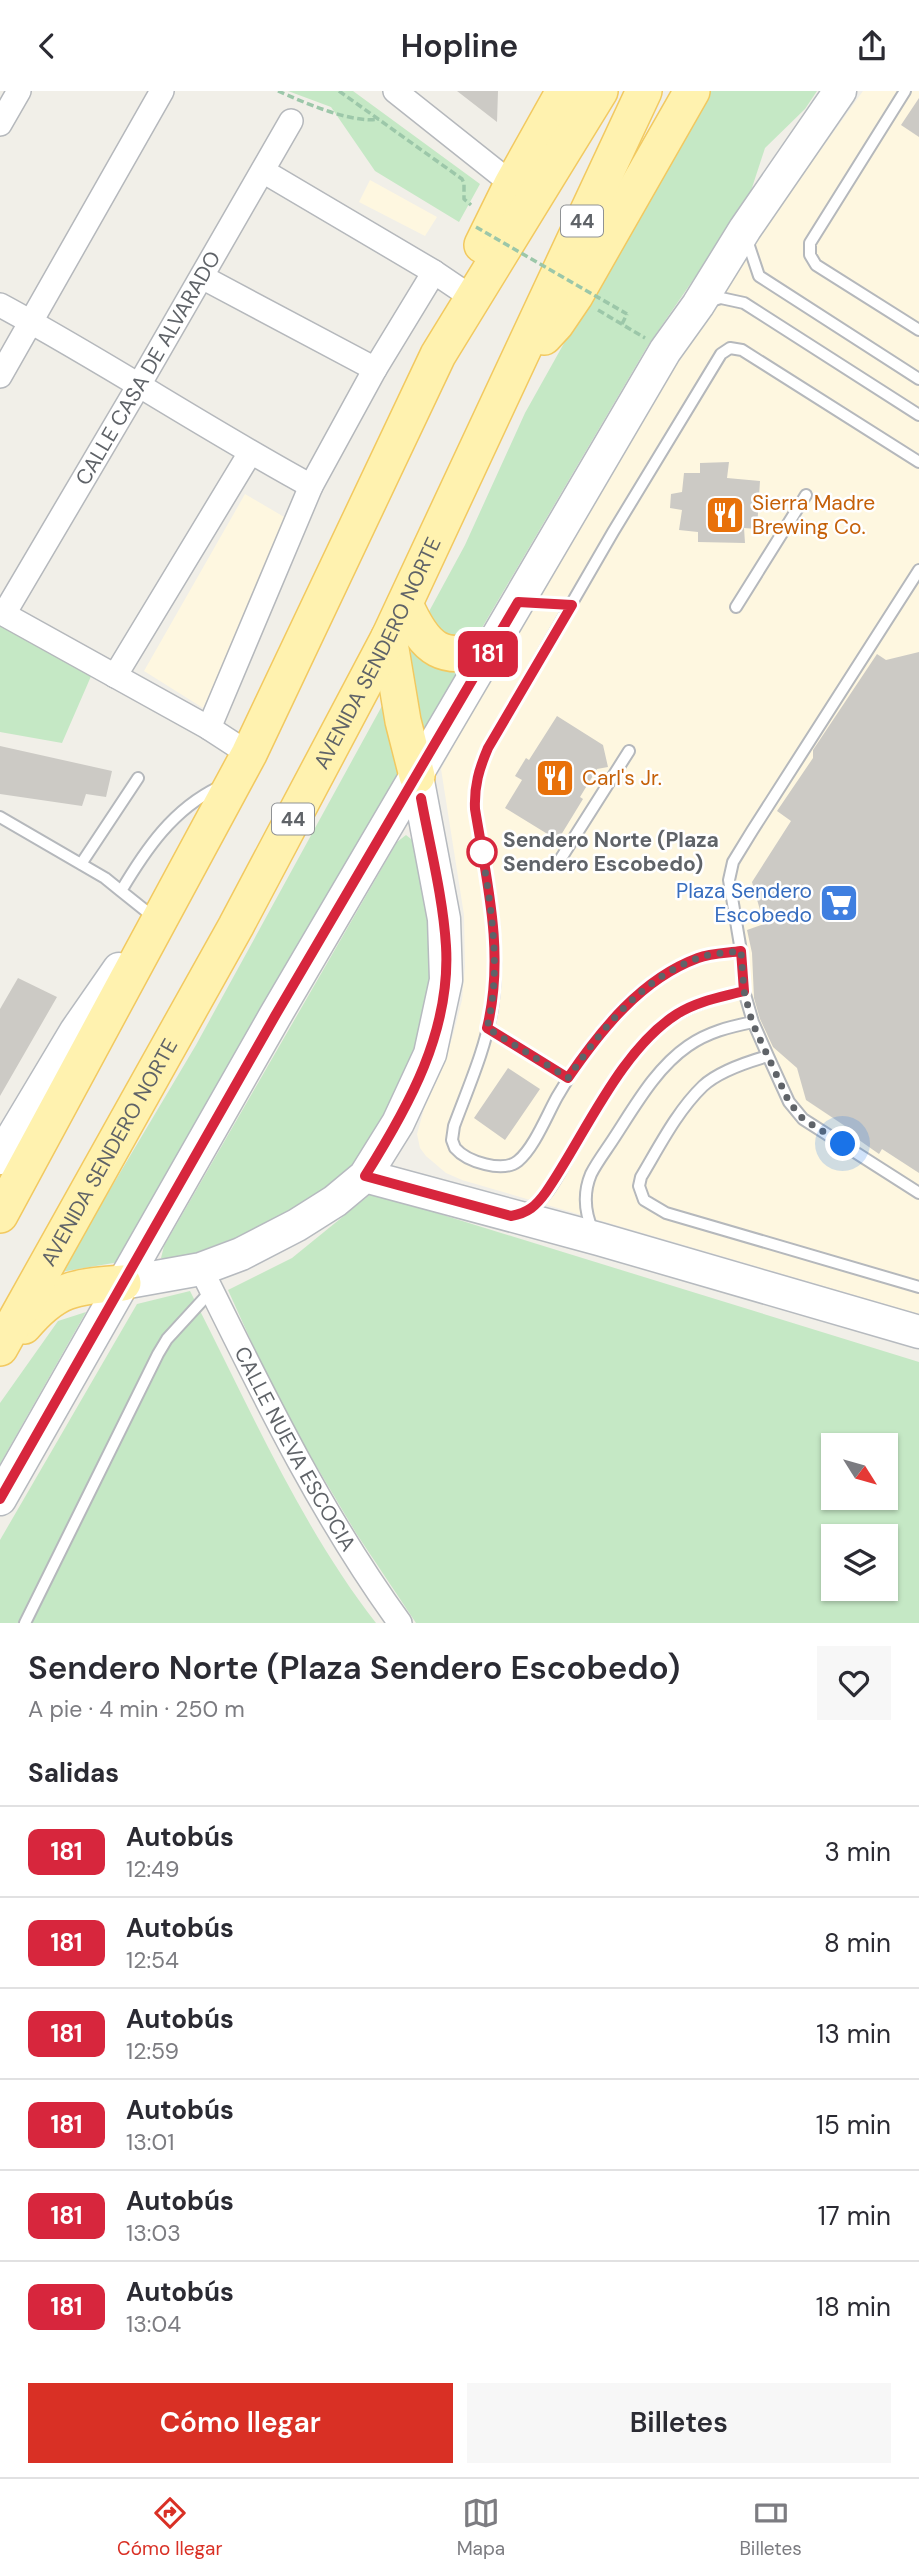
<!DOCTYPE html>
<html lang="es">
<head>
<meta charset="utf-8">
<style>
	body { margin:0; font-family:"DM Sans",sans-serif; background:#f7f7f7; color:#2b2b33; height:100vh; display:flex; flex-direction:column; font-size:26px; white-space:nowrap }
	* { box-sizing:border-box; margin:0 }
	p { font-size:23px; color:#7c7c81 }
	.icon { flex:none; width:38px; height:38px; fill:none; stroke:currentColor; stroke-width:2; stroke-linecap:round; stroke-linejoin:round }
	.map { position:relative; height:1532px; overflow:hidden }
	.panel { display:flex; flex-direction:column; background:#fff; flex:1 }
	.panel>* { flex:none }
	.badge { padding:0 14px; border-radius:10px; font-size:24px; line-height:46px }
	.needle { width:46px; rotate:127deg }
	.buttons { position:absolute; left:821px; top:1342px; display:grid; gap:14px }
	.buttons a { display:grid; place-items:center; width:77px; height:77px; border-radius:0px; background:#fff; box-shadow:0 2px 5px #0004; font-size:35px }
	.you { position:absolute; width:35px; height:35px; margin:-18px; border:5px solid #fff; border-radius:50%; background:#1a73e8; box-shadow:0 0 0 10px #1a73e833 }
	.map>.badge { position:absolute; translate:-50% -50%; box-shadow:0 0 0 4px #fff }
	h2 { padding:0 28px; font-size:26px; line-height:63px }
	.round { display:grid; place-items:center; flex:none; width:74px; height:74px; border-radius:0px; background:#f7f7f7 }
	.headline { display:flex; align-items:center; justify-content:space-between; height:119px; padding:0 28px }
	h1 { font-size:33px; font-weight:600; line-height:52px }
	.cta { display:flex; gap:14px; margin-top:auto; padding:14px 28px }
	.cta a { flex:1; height:80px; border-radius:0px; background:#d93025; color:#fff; font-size:28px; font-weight:600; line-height:80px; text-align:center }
	.cta a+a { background:#f7f7f7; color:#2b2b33 }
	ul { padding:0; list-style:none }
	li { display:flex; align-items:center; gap:21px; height:91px; padding:0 28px; border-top:2px solid #e1e1e2 }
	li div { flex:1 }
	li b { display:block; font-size:26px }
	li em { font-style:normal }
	li .badge { min-width:77px; font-weight:700; text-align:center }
	header { display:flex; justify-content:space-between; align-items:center; height:91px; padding:0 28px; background:#fff; font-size:32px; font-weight:600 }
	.tab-bar { display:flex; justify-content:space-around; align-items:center; height:98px; border-top:2px solid #e1e1e2; background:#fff; font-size:19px; color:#7c7c81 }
	.tab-bar a { display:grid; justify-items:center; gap:4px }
	.tab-bar .selected { color:#d93025 }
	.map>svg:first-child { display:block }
	.commercial { fill:#fef7e0 }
	.green { fill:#c5e8c5; fill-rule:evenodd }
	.building { fill:#cccac5 }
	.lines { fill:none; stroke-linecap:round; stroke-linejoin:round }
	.lane-casing { stroke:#b5b8bc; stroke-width:14 }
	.street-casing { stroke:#b5b8bc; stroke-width:26 }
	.secondary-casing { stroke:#b6babf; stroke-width:35 }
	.primary-casing { stroke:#f2c960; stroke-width:38 }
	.path { stroke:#9cc7a9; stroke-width:3.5; stroke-dasharray:7 3.5; stroke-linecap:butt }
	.lane { stroke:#fff; stroke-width:10 }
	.street { stroke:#fff; stroke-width:23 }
	.secondary { stroke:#fff; stroke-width:32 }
	.primary { stroke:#fff2af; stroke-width:35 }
	.path-bridge { stroke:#9cc7a9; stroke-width:3.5; stroke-dasharray:7 3.5; stroke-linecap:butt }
	.line-casing { stroke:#fff; stroke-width:16 }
	.line { stroke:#d7263d; stroke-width:10 }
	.walk { stroke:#5f6368; stroke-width:7; stroke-dasharray:0 12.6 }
	.stop-dot { fill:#fff; stroke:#d7263d; stroke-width:3.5 }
	.labels { text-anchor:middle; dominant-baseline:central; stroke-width:5; stroke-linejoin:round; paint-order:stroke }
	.shield { fill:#fff; stroke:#8f9295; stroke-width:2 }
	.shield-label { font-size:19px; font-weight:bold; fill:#5f6368 }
	.street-label { font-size:21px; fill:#5f6368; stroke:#fff }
	.food-label { font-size:21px; fill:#c56008; stroke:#fff; text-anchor:start }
	.stop-label { font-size:21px; font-weight:bold; fill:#5f6368; stroke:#fff; text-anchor:start }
	.shop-label { font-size:21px; fill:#366cbe; stroke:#fff; text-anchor:end }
</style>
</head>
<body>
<header><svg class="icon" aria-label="back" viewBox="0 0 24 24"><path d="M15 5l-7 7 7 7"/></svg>Hopline<svg class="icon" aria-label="share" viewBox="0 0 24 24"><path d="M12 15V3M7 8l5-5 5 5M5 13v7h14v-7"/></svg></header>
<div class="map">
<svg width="919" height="1532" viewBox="0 0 919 1532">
	<rect width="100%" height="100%" fill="#f1efe8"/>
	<path class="commercial" d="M 863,0 L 919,0 L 919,1223 L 462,1089 L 446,1082 L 426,1065 L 420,1057 L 417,1043 L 424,1018 L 442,978 L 453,944 L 462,909 L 465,875 L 464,824 L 441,678 L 520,535 L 653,309 L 774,124 Z
		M 370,89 L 437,126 L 425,145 L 359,111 Z
		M 245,403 L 291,430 L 203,617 L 144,580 Z"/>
	<path class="green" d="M 288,0 L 353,0 L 480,93 L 459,131 L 375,80 L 331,16 Z
		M 705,0 L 817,0 L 805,18 L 765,57 L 748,109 L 647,256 L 473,552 L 451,554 L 426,526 L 465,454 L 525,322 Z
		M 0,533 L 92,583 L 62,652 L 0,641 Z
		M 413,555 L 460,585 L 416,653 L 407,574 Z
		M 388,604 L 403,676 L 119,1171 L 61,1181 L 196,954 Z
		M 406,744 L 416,752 L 433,850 L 429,908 L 412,978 L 386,1035 L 341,1091 L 293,1125 L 171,1171 L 161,1167 L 164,1155 L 397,751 Z
		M 372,1102 L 919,1271 L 919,1532 L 416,1532 L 356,1442 L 280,1314 L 228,1199 L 292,1167 ZM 833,1354 L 886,1354 L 886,1407 L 833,1407 ZM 833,1446 L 886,1446 L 886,1498 L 833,1498 Z
		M 190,1200 C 247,1311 299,1433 376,1532 L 0,1532 L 0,1449 L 137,1213 Z
		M 86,1221 L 0,1373 L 0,1312 L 58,1230 Z"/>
	<path class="building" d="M 457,0 L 498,0 L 497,31 Z
		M 919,7 L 919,46 L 901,34 Z
		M 729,371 L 727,387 L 760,390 L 757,438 L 744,437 L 745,452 L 698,451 L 698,441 L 679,439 L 682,419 L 670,417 L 671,403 L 682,401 L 684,382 L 700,382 L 700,372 Z
		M 919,561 L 919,1082 L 882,1058 L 879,1063 L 849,1042 L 851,1039 L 806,1009 L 797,977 L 773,956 L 760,928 L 754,907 L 752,862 L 747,839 L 764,833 L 752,791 L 791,730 L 777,720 L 813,667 L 813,659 L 877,563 L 886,569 Z
		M 557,625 L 603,654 L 608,676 L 597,678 L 580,706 L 583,708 L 561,744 L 554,747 L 505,717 L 522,689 L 515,685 L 526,667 L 529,669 Z
		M 0,655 L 112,680 L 106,706 L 86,703 L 82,715 L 0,703 Z
		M 18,887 L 57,906 L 0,1005 L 0,918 Z
		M 508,977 L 540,998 L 505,1049 L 474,1027 Z"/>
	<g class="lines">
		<g class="lane-casing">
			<path id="lane" d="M 905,0 L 810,152 L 810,164 L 816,174 L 919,239
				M 747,149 L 759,185 L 919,288
				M 707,211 L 721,207 L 744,212 L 919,324
				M 919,479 L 752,740 L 733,771 L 729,789 L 741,860 L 744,900 L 753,931 L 768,965 L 789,1011 L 803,1028 L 919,1102
				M 525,511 L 572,514
				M 736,516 L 806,404
				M 0,726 L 105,787 L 121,800
				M 558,772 L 629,660
				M 81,773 L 138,687
				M 156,828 L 121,800 C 146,758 173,718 219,696
				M 741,860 C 728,862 712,862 699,867 C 636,888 589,951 557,1006 C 547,1024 534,1057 518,1070 C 503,1082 467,1071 455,1057 L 452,1049 L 454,1035 C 468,997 486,957 492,917 C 502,850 486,783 475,718 C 474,695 479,678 488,657 L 613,441 L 721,263 L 730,257 L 742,259 L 919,371
				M 487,937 L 568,987
				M 768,965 C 747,971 719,980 703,995 C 677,1020 659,1056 641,1086 L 639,1095 L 644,1109 L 666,1122 L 919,1196
				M 526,1121 C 547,1109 559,1082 571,1062 C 599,1014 629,952 678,923 C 698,911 722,906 744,900
				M 593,1140 C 585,1122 583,1102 591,1083 C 597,1071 607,1058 614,1047 C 635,1015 656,977 688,955 C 708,941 729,936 753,931
				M 25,1532 L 158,1263 L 167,1248 L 211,1200"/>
		</g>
		<g class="street-casing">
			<g id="street">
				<path d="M 395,0 L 512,93"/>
				<path d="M 0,33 L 19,0"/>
				<path d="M 263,80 L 434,181 L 471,206"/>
				<path d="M 202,186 L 375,278"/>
				<path d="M 0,214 C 106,271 206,338 311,395"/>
				<path d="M 0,285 L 162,0"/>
				<path d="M 0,521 L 209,637 L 249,663"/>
				<path id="s1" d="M 4,523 L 139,294 L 291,30"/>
				<path d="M 115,585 L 250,362"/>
				<path d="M 209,637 L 311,395 L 375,278 L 434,181"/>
				<path id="s2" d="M 201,1178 C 261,1299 320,1422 400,1532"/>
			</g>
		</g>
		<g class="secondary-casing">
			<path id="secondary" d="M 0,1067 L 76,940 L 119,878
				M 365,1085 L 599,1148 L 919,1241
				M 123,1192 L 201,1178 L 241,1163 L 297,1134 L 335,1110 L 365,1085 L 398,1032 L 430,963 L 446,889 L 444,828 L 417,685
				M 0,1408 L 275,925 L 665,260 L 698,214 L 745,138 L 840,0"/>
		</g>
		<g class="primary-casing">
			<g id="primary">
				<path d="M 482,154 L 512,93 L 564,0"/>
				<path d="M 544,246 L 556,233 L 575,205 L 692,0"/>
				<path d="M 405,513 C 426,560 442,572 492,556"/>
				<path d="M 389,546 L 403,630 L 417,685"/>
				<path d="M 0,1124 L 249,663 L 438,264 L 600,0"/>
				<path d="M 24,1235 C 57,1196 75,1196 123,1192"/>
				<path id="s3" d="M 0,1257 L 236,835 L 389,546 L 644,0"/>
			</g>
		</g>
		<path class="path" d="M 278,0 C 303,11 352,33 379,28
			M 339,0 L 462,88 L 464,92 L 464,108 L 471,114
			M 598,219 L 645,247
			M 622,233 L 627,223"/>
		<use href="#lane" class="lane"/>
		<use href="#street" class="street"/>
		<use href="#secondary" class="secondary"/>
		<use href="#primary" class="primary"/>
		<path class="path-bridge" d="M 476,136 L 627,223"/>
	</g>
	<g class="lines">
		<g class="line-casing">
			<path id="line" d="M 0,1408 L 275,925 L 518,511 L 572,514 L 488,657 C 479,678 474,695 475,718 C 487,791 505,864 487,937 L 568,987 C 601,939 641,888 698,867 C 711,862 728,862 741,860 L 744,900 C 722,906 697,910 677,923 C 620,959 584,1046 546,1101 C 536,1115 528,1122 511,1125 L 365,1085 C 409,1015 451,940 446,855 C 443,806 430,756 421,707"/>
		</g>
		<use href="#line" class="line"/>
		<path class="walk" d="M 482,761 L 482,759 C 491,820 502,876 487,937 L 568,987 C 601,939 641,888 698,867 C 711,862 728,862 741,860 L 744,900 L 752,931 L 789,1011 L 803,1028 L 843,1053"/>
	</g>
	<defs>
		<g id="restaurant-square" transform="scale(2.0125)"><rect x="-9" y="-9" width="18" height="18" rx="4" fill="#e8710a" stroke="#fff"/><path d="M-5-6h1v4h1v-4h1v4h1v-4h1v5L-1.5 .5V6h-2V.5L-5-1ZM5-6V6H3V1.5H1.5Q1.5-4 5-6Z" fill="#fff"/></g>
		<g id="supermarket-square" transform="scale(2.0125)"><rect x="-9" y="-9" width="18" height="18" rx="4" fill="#3f7fe0" stroke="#fff"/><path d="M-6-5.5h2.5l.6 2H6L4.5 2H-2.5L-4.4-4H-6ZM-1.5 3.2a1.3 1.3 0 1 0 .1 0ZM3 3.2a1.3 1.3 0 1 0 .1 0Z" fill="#fff"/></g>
	</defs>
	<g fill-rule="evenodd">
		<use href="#restaurant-square" x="725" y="424"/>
		<use href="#restaurant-square" x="555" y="687"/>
		<use href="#supermarket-square" x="839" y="812"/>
	</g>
	<circle class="stop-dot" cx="482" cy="761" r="14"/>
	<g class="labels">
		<g class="shield">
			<rect x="561" y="114.5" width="42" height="31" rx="5"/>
			<rect x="272" y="712.5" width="42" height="31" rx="5"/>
		</g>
		<g class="shield-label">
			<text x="582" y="130">44</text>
			<text x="293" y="728">44</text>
		</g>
		<g class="street-label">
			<text stroke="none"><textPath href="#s1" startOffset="285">CALLE CASA DE ALVARADO</textPath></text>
			<text stroke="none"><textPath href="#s3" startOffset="791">AVENIDA SENDERO NORTE</textPath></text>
			<text stroke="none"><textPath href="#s3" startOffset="224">AVENIDA SENDERO NORTE</textPath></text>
			<text stroke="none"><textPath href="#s2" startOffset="203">CALLE NUEVA ESCOCIA</textPath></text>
		</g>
		<g class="food-label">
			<text x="752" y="412">Sierra Madre<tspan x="752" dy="24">Brewing Co.</tspan></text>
			<text x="582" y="687">Carl's Jr.</text>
		</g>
		<g class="stop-label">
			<text x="503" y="749">Sendero Norte (Plaza<tspan x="503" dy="24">Sendero Escobedo)</tspan></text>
		</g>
		<g class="shop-label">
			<text x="812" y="800">Plaza Sendero<tspan x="812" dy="24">Escobedo</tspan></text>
		</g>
	</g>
</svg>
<div class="buttons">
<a><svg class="needle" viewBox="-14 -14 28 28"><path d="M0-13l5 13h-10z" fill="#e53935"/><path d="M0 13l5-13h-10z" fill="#7c7c81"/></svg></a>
<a><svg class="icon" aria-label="layers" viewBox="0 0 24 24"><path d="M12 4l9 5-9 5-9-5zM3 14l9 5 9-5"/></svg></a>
</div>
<div class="you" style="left:843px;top:1053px"></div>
<b class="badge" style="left:488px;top:563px;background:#d7263d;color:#fff">181</b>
</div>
<section class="panel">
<div class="headline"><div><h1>Sendero Norte (Plaza Sendero Escobedo)</h1><p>A pie · 4 min · 250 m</p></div><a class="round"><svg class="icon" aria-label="heart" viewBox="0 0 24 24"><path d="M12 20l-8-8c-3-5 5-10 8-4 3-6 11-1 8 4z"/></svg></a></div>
<h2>Salidas</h2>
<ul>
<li><span class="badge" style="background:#d7263d;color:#fff">181</span><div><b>Autobús</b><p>12:49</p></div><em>3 min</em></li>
<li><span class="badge" style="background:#d7263d;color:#fff">181</span><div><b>Autobús</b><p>12:54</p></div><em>8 min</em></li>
<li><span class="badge" style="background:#d7263d;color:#fff">181</span><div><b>Autobús</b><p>12:59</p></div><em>13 min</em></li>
<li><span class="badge" style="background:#d7263d;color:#fff">181</span><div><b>Autobús</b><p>13:01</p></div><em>15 min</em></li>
<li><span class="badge" style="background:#d7263d;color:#fff">181</span><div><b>Autobús</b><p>13:03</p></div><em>17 min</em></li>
<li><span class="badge" style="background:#d7263d;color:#fff">181</span><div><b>Autobús</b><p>13:04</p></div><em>18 min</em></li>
</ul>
<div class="cta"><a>Cómo llegar</a><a>Billetes</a></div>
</section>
<nav class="tab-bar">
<a class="selected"><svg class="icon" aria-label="directions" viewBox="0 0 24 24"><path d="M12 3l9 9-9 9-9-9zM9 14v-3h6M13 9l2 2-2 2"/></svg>Cómo llegar</a>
<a><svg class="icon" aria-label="map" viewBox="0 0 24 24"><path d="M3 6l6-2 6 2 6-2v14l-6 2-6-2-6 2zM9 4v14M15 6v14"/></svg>Mapa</a>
<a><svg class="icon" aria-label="tickets" viewBox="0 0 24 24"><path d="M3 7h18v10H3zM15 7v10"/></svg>Billetes</a>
</nav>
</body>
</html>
